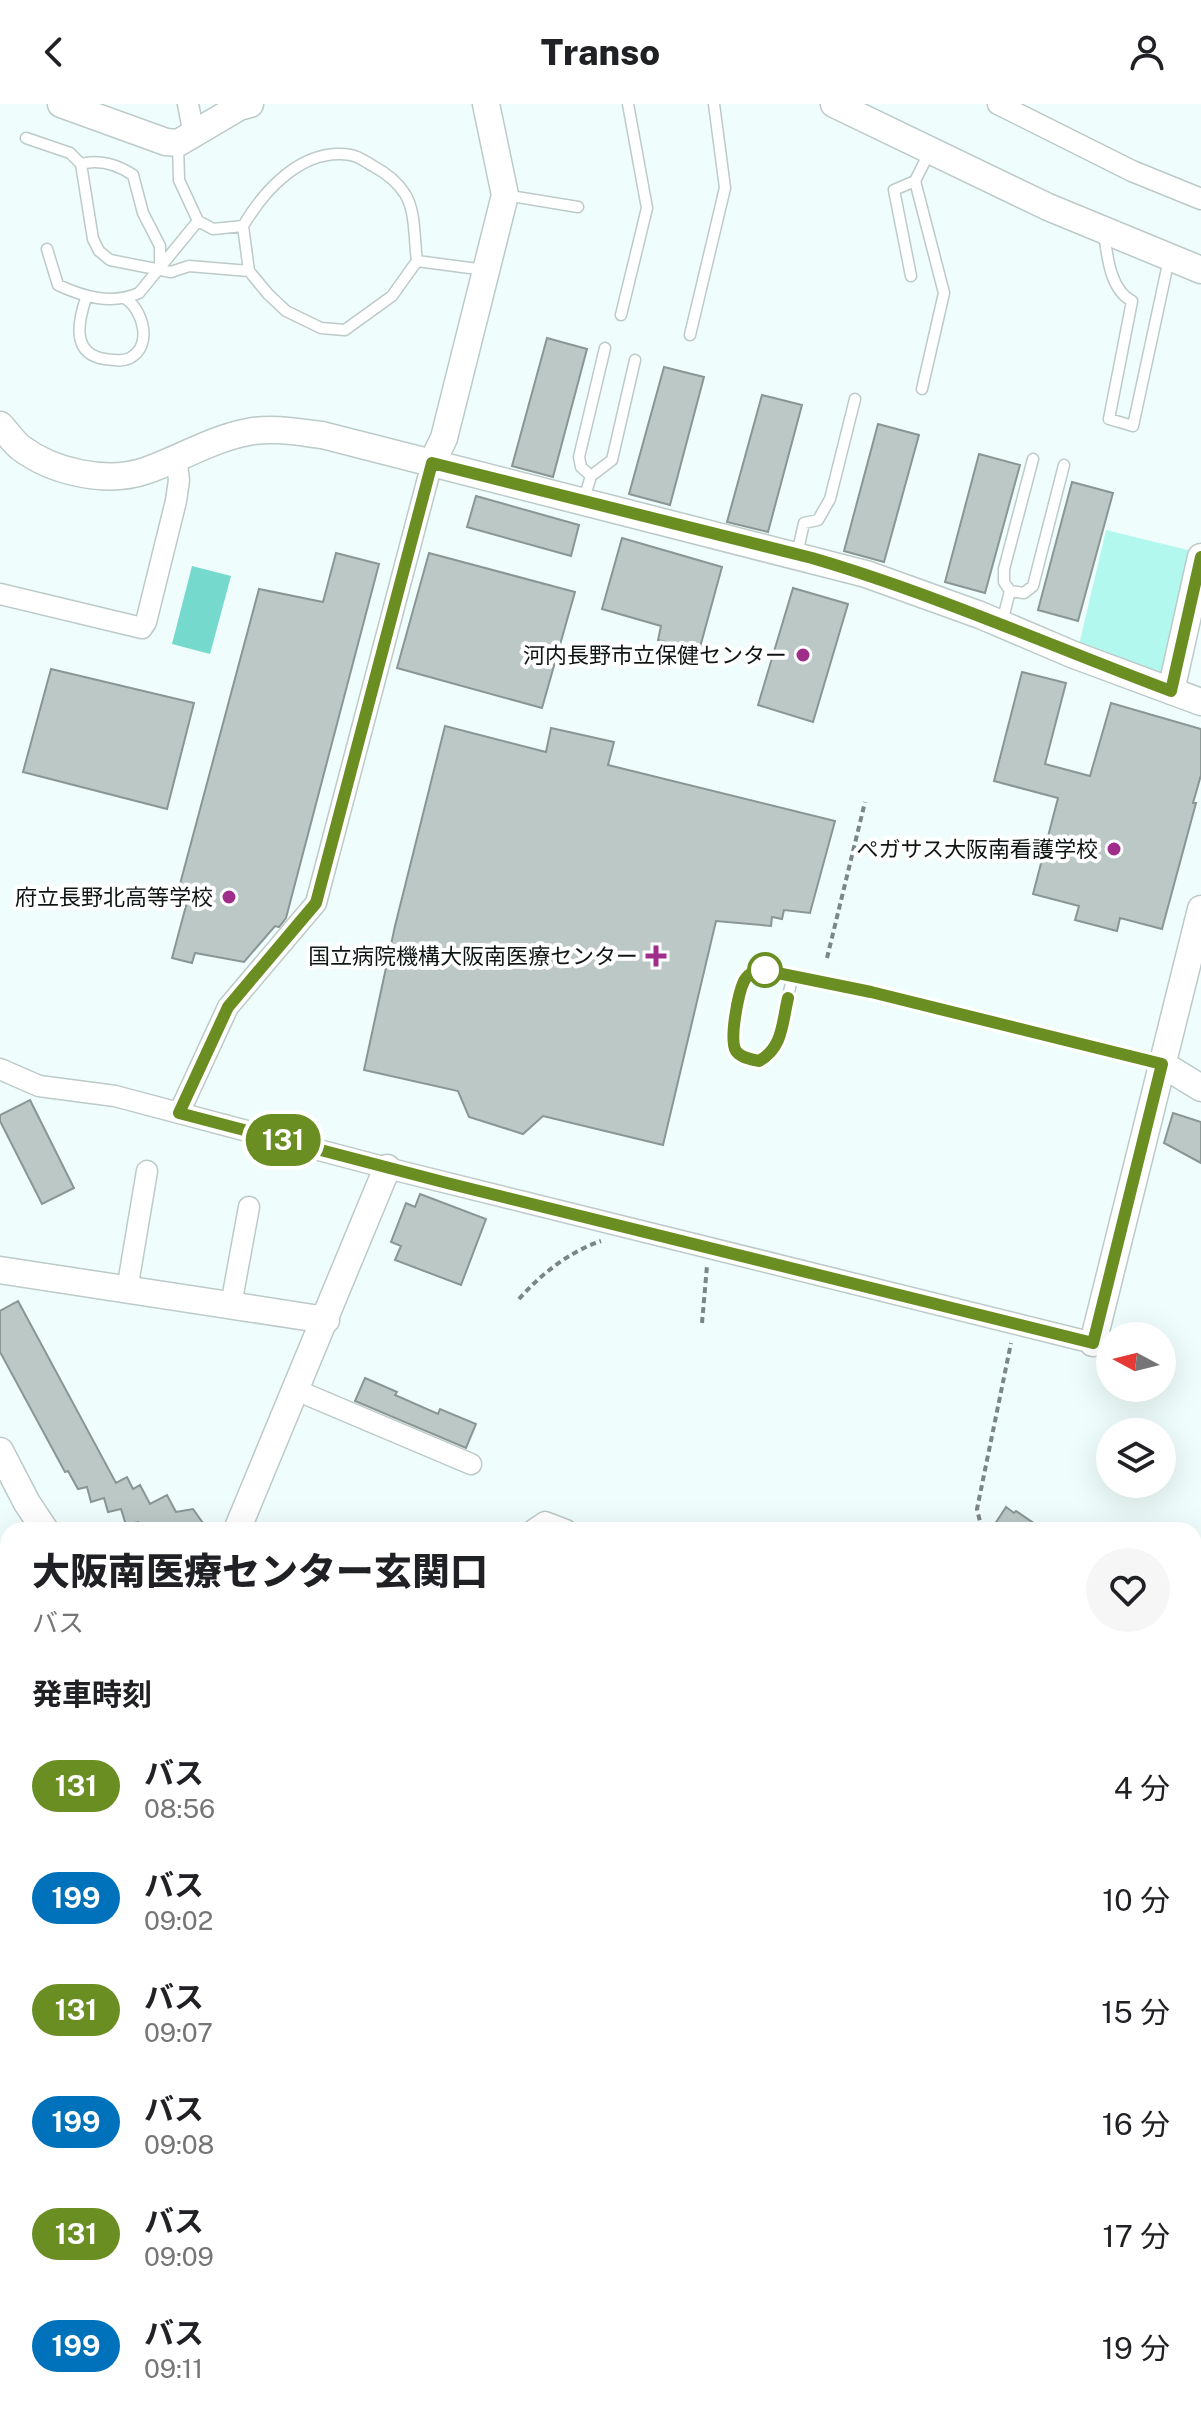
<!DOCTYPE html>
<html lang="ja">
<head>
<meta charset="utf-8">
<style>
	body { margin:0; font-family:"Public Sans","Noto Sans JP",sans-serif; background:#f6f6f6; color:#202124; height:100vh; display:flex; flex-direction:column; font-size:30px; white-space:nowrap }
	* { box-sizing:border-box; margin:0 }
	p { font-size:26px; color:#757577 }
	.icon { flex:none; width:44px; height:44px; fill:none; stroke:currentColor; stroke-width:2; stroke-linecap:round; stroke-linejoin:round }
	.map { position:relative; flex:1; overflow:hidden }
	.drawer { position:absolute; left:0px; top:1418px; width:1202px; height:896px; display:flex; flex-direction:column; background:#fff; border-radius:24px 24px 0 0; box-shadow:0 8px 32px #0002 }
	.drawer>* { flex:none }
	.badge { padding:0 16px; border-radius:26px; font-size:28px; line-height:52px }
	.needle { width:52px; rotate:277deg }
	.controls { position:absolute; left:1096px; top:1218px; display:grid; gap:16px }
	.controls a { display:grid; place-items:center; width:80px; height:80px; border-radius:50%; background:#fff; box-shadow:0 8px 32px #0002; font-size:40px }
	.map>.badge { position:absolute; translate:-50% -50%; box-shadow:0 0 0 4px #fff }
	h2 { padding:0 32px; font-size:30px; line-height:72px }
	.round { display:grid; place-items:center; flex:none; width:84px; height:84px; border-radius:42px; background:#f6f6f6 }
	.head { display:flex; align-items:center; justify-content:space-between; height:136px; padding:0 32px }
	h1 { font-size:38px; font-weight:800; line-height:60px }
	ul { padding:0; list-style:none }
	li { display:flex; align-items:center; gap:24px; height:112px; padding:0 32px }
	li div { flex:1 }
	li b { display:block; font-size:30px }
	li em { font-style:normal }
	li .badge { min-width:88px; font-weight:700; text-align:center }
	header { display:flex; justify-content:space-between; align-items:center; height:104px; padding:0 32px; background:#fff; font-size:36px; font-weight:800 }
	.map>svg:first-child { display:block }
	.green { fill:#b3f8ef }
	.water { fill:#75d9ce }
	.building { fill:#bbc8c6; stroke:#899694; stroke-width:2 }
	.lines { fill:none; stroke-linecap:round; stroke-linejoin:round }
	.service-casing { stroke:#bccac8; stroke-width:13 }
	.minor-casing { stroke:#bccac8; stroke-width:23 }
	.tertiary-casing { stroke:#bccac8; stroke-width:29 }
	.path { stroke:#7c8685; stroke-width:4; stroke-dasharray:6 4; stroke-linecap:butt }
	.service { stroke:#fff; stroke-width:10 }
	.minor { stroke:#fff; stroke-width:20 }
	.tertiary { stroke:#fff; stroke-width:26 }
	.line-casing { stroke:#fff; stroke-width:18 }
	.line { stroke:#6b8e23; stroke-width:12 }
	.poi-dot { fill:#9f2e8b; stroke:#fff; stroke-width:3 }
	.stop-dot { fill:#fff; stroke:#6b8e23; stroke-width:4 }
	.labels { text-anchor:middle; dominant-baseline:central; stroke-width:8; stroke-linejoin:round; paint-order:stroke }
	.poi-label { font-size:22px; fill:#101515; stroke:#fff; text-anchor:end }
</style>
</head>
<body>
<header><svg class="icon" aria-label="back" viewBox="0 0 24 24"><path d="M15 5l-7 7 7 7"/></svg>Transo<svg class="icon" aria-label="person" viewBox="0 0 24 24"><circle cx="12" cy="8" r="4"/><path d="M4 21q1-7 8-7t8 7"/></svg></header>
<div class="map">
<svg width="1201" height="2314" viewBox="0 0 1201 2314">
	<rect width="100%" height="100%" fill="#effefc"/>
	<path class="green" d="M 1106,426 L 1192,447 L 1163,573 L 1079,541 Z"/>
	<path class="water" d="M 192,462 L 231,472 L 210,550 L 172,540 Z"/>
	<path class="building" d="M 547,234 L 587,245 L 553,373 L 512,362 Z
		M 664,263 L 704,273 L 670,401 L 629,390 Z
		M 762,291 L 802,301 L 768,428 L 727,418 Z
		M 878,320 L 919,331 L 884,458 L 844,447 Z
		M 979,350 L 1020,361 L 985,489 L 945,478 Z
		M 1072,378 L 1113,389 L 1078,517 L 1038,506 Z
		M 476,392 L 579,421 L 571,452 L 467,423 Z
		M 622,434 L 722,463 L 699,547 L 658,536 L 661,522 L 602,505 Z
		M 336,449 L 379,460 L 286,814 L 279,823 L 275,822 L 244,858 L 195,849 L 192,859 L 172,854 L 187,798 L 176,795 L 259,485 L 323,498 Z
		M 429,449 L 575,488 L 542,604 L 397,564 Z
		M 793,484 L 848,500 L 813,618 L 758,601 Z
		M 51,565 L 194,599 L 167,705 L 23,668 Z
		M 1022,568 L 1066,579 L 1045,660 L 1090,672 L 1111,599 L 1201,625 L 1201,671 L 1193,699 L 1196,699 L 1162,825 L 1120,814 L 1117,827 L 1075,816 L 1079,802 L 1033,790 L 1058,694 L 994,677 Z
		M 445,622 L 546,648 L 551,624 L 614,638 L 608,661 L 835,717 L 810,809 L 784,806 L 782,815 L 772,813 L 771,822 L 716,817 L 663,1041 L 543,1012 L 523,1030 L 469,1013 L 458,987 L 364,966 L 395,822 Z
		M 30,996 L 74,1084 L 42,1100 L 0,1017 L 0,1011 Z
		M 1173,1009 L 1201,1018 L 1201,1059 L 1164,1039 Z
		M 420,1090 L 486,1115 L 461,1181 L 395,1156 L 401,1142 L 391,1138 L 406,1099 L 415,1103 Z
		M 18,1197 L 116,1379 L 127,1373 L 133,1385 L 140,1381 L 150,1400 L 167,1391 L 176,1408 L 193,1405 L 208,1426 L 145,1426 L 138,1418 L 126,1421 L 121,1405 L 108,1408 L 104,1394 L 91,1398 L 87,1383 L 78,1385 L 68,1367 L 65,1368 L 0,1248 L 0,1207 Z
		M 365,1274 L 397,1288 L 395,1291 L 438,1310 L 440,1305 L 476,1320 L 466,1344 L 355,1297 Z
		M 1006,1403 L 1014,1409 L 1016,1407 L 1044,1426 L 991,1426 Z"/>
	<g class="lines">
		<g class="service-casing">
			<path id="service" d="M 26,34 L 70,49 L 81,60 L 93,135 L 99,147 L 110,156 L 171,168 L 189,162 L 249,167
				M 81,60 C 99,55 118,61 133,71 L 143,109 L 160,142 L 160,164
				M 505,91 L 578,103
				M 198,117 L 213,125 L 243,122 C 265,85 303,43 351,51 C 358,52 366,58 373,62 C 386,69 397,77 405,90 C 416,107 414,137 417,157 L 485,166
				M 243,122 L 249,167 L 268,190 L 286,207 L 321,224 L 345,226 L 392,192 L 417,157
				M 1104,129 C 1107,151 1110,186 1132,197 L 1109,315 L 1133,322 L 1169,155
				M 47,145 L 58,181 C 84,193 111,201 139,189 L 198,117 L 179,76 L 178,39
				M 911,172 L 894,86 L 915,77
				M 86,194 C 78,218 71,250 105,255 C 113,256 122,258 130,254 C 153,242 143,206 126,195
				M 621,211 L 647,104 L 628,0
				M 690,231 L 725,84 L 714,0
				M 922,285 L 944,189 L 915,77 L 929,49
				M 591,372 L 581,363 L 579,353 L 605,244
				M 584,395 L 591,372 L 612,356 L 635,256
				M 797,450 L 804,419 L 818,416 L 830,395 L 855,295
				M 1010,487 L 1004,478 L 1004,465 L 1033,355
				M 1002,518 L 1010,487 L 1024,489 L 1033,482 L 1064,361
				M 793,871 C 782,869 766,863 756,866 C 740,871 727,935 736,947 C 741,954 751,955 759,957 L 772,950 L 777,939 L 793,871 L 871,888 L 1160,960"/>
		</g>
		<g class="minor-casing">
			<path id="minor" d="M 188,0 L 194,31
				M 998,0 L 1132,67 L 1201,95
				M 0,490 L 142,524 L 146,518 L 176,397 L 179,376 L 176,354
				M 0,965 L 39,982 L 115,992 L 387,1064 L 1093,1239
				M 179,1009 L 228,903 L 316,799 L 432,359
				M 127,1186 L 147,1067
				M 231,1201 L 249,1103
				M 296,1286 L 471,1360
				M 533,1426 L 545,1418 L 566,1426
				M 0,1715 L 8,1721
				M 0,1931 L 8,1941
				M 1194,2030 L 1201,2034
				M 0,2034 L 8,2028
				M 1194,2075 L 1201,2065
				M 0,2109 L 8,2120
				M 0,2261 L 8,2272
				M 34,2306 L 40,2314
				M 616,2306 L 616,2314
				M 263,2307 L 264,2306
				M 902,2314 L 915,2306"/>
		</g>
		<g class="tertiary-casing">
			<path id="tertiary" d="M 61,0 L 166,38 L 178,39 L 239,3 L 250,0
				M 834,0 L 1048,103 L 1201,166
				M 0,321 C 7,328 13,338 21,344 C 53,368 106,380 145,367 C 180,355 211,335 248,328 C 272,323 298,328 322,331 L 866,470 L 980,511 L 1074,551 L 1201,598
				M 432,359 L 444,334 L 505,91 L 486,0
				M 1171,587 L 1201,453
				M 1162,960 L 1201,984
				M 0,1166 L 326,1216
				M 1093,1239 L 1201,805
				M 0,1347 L 27,1399 L 45,1426
				M 237,1426 L 387,1064
				M 0,1790 L 8,1781
				M 429,2306 L 431,2314
				M 726,2306 L 727,2314"/>
		</g>
		<path class="path" d="M 827,854 L 865,698
			M 519,1195 C 541,1170 569,1148 601,1137
			M 702,1219 L 707,1162
			M 982,1426 L 977,1405 L 1011,1239
			M 1194,1557 L 1201,1562
			M 1194,1821 L 1201,1825
			M 1194,2120 L 1201,2125
			M 1180,2306 L 1189,2314"/>
		<use href="#service" class="service"/>
		<use href="#minor" class="minor"/>
		<use href="#tertiary" class="tertiary"/>
	</g>
	<g class="lines">
		<g class="line-casing">
			<path id="line" d="M 788,894 C 782,919 783,944 759,957 C 751,955 741,954 736,947 C 729,936 738,890 744,877 C 747,871 752,868 758,865 L 871,888 L 1162,960 L 1093,1239 L 447,1079 L 179,1009 L 228,903 L 316,799 L 432,359 L 812,454 C 935,490 1051,542 1171,587 L 1201,453"/>
		</g>
		<use href="#line" class="line"/>
	</g>
	<g class="poi-dot">
		<circle cx="803" cy="551" r="8"/>
		<circle cx="1114" cy="745" r="8"/>
		<circle cx="229" cy="793" r="8"/>
		<path d="M652 840h8v8h8v8h-8v8h-8v-8h-8v-8h8z"/>
	</g>
	<circle class="stop-dot" cx="765" cy="866" r="16"/>
	<g class="labels">
		<g class="poi-label">
			<text x="787" y="551">河内長野市立保健センター</text>
			<text x="1098" y="745">ぺガサス大阪南看護学校</text>
			<text x="213" y="793">府立長野北高等学校</text>
			<text x="638" y="852">国立病院機構大阪南医療センター</text>
		</g>
	</g>
</svg>
<div class="controls">
<a><svg class="needle" viewBox="-14 -14 28 28"><path d="M0-13l5 13h-10z" fill="#e53935"/><path d="M0 13l5-13h-10z" fill="#757577"/></svg></a>
<a><svg class="icon" aria-label="layers" viewBox="0 0 24 24"><path d="M12 4l9 5-9 5-9-5zM3 14l9 5 9-5"/></svg></a>
</div>
<b class="badge" style="left:283px;top:1036px;background:#6b8e23;color:#fff">131</b>
<section class="drawer">
<div class="head"><div><h1>大阪南医療センター玄関口</h1><p>バス</p></div><a class="round"><svg class="icon" aria-label="heart" viewBox="0 0 24 24"><path d="M12 20l-8-8c-3-5 5-10 8-4 3-6 11-1 8 4z"/></svg></a></div>
<h2>発車時刻</h2>
<ul>
<li><span class="badge" style="background:#6b8e23;color:#fff">131</span><div><b>バス</b><p>08:56</p></div><em>4 分</em></li>
<li><span class="badge" style="background:#0072bc;color:#fff">199</span><div><b>バス</b><p>09:02</p></div><em>10 分</em></li>
<li><span class="badge" style="background:#6b8e23;color:#fff">131</span><div><b>バス</b><p>09:07</p></div><em>15 分</em></li>
<li><span class="badge" style="background:#0072bc;color:#fff">199</span><div><b>バス</b><p>09:08</p></div><em>16 分</em></li>
<li><span class="badge" style="background:#6b8e23;color:#fff">131</span><div><b>バス</b><p>09:09</p></div><em>17 分</em></li>
<li><span class="badge" style="background:#0072bc;color:#fff">199</span><div><b>バス</b><p>09:11</p></div><em>19 分</em></li>
</ul>
</section>
</div>
</body>
</html>
